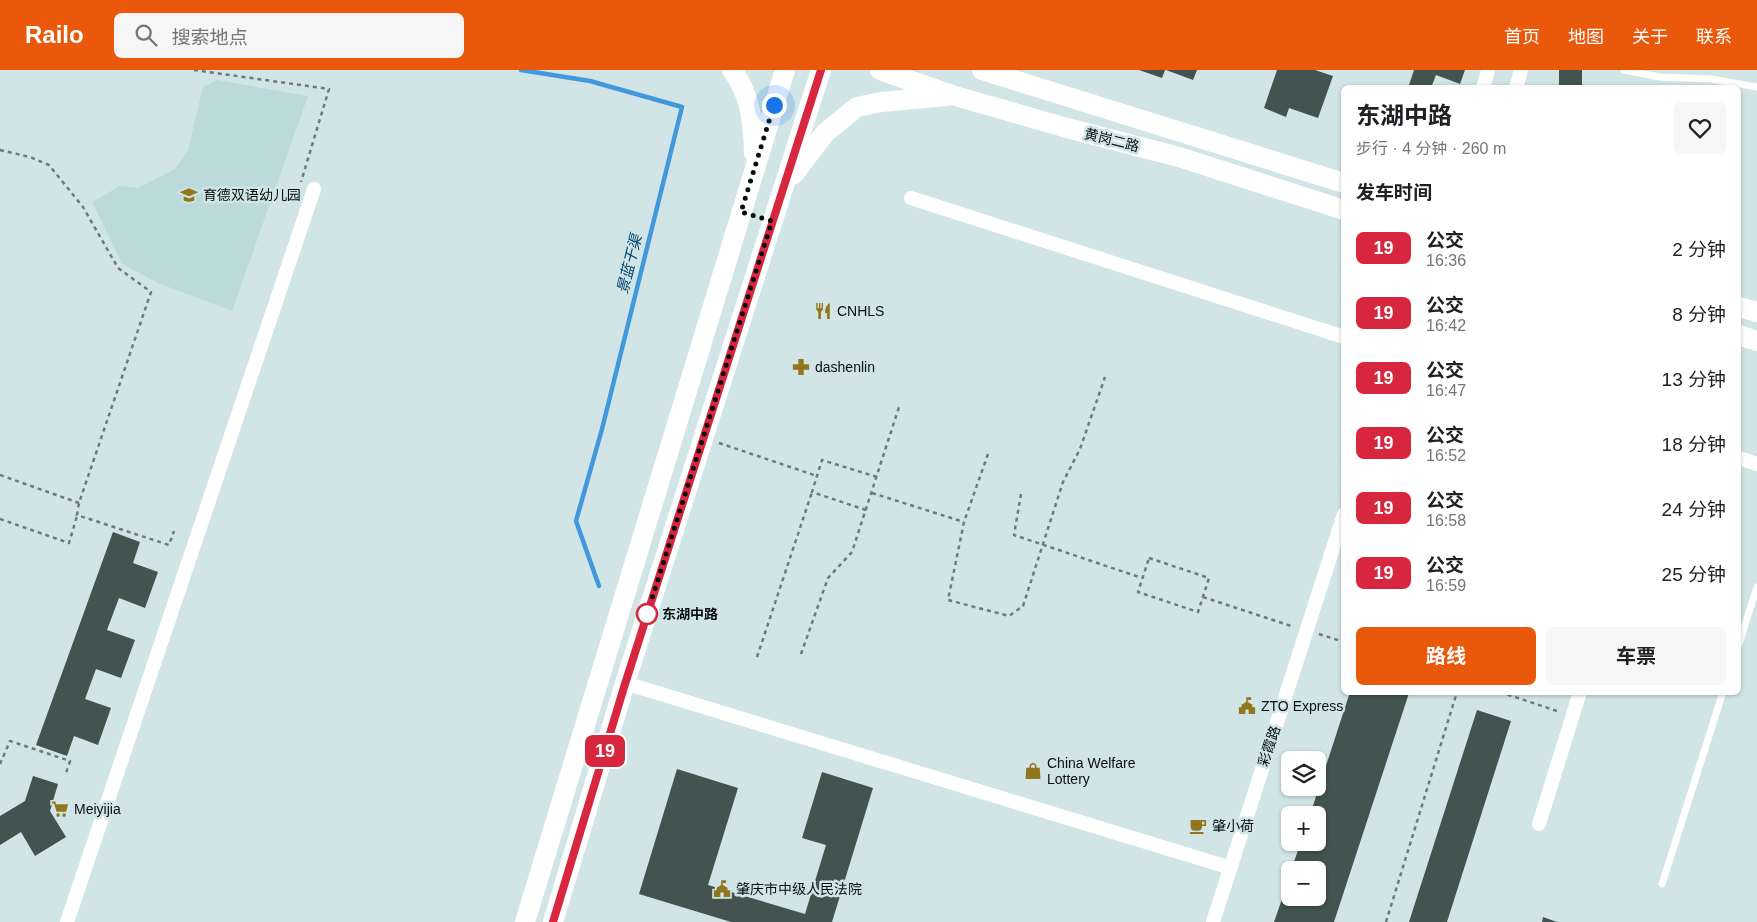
<!DOCTYPE html>
<html lang="zh">
<head>
<meta charset="utf-8">
<style>
	body { margin:0; font-family:Arial,"Noto Sans SC",sans-serif; background:#f6f6f6; color:#202124; height:100vh; display:flex; flex-direction:column; font-size:19px; white-space:nowrap }
	* { box-sizing:border-box; margin:0 }
	p { font-size:16px; color:#757577 }
	.icon { flex:none; width:28px; height:28px; fill:none; stroke:currentColor; stroke-width:2; stroke-linecap:round; stroke-linejoin:round }
	.map { position:relative; flex:1; overflow:hidden }
	.sheet { position:absolute; left:1341px; top:15px; width:400px; height:610px; display:flex; flex-direction:column; background:#fff; border-radius:8px; box-shadow:0 1px 4px #0004 }
	.sheet>* { flex:none }
	.badge { padding:0 10px; border-radius:8px; font-size:18px; line-height:32px }
	.controls { position:absolute; left:1281px; top:681px; display:grid; gap:10px }
	.controls a { display:grid; place-items:center; width:45px; height:45px; border-radius:8px; background:#fff; box-shadow:0 1px 4px #0004; font-size:25px }
	.you { position:absolute; width:25px; height:25px; margin:-12px; border:4px solid #fff; border-radius:50%; background:#1a73e8; box-shadow:0 0 0 8px #1a73e833 }
	.map>.badge { position:absolute; translate:-50% -50%; box-shadow:0 0 0 2px #fff }
	h2 { padding:0 15px; font-size:19px; line-height:45px }
	.round { display:grid; place-items:center; flex:none; width:52px; height:52px; border-radius:8px; background:#f6f6f6 }
	.overview { display:flex; align-items:center; justify-content:space-between; height:85px; padding:0 15px }
	h1 { font-size:24px; font-weight:700; line-height:38px }
	.action { display:flex; gap:10px; margin-top:auto; padding:10px 15px }
	.action a { flex:1; height:58px; border-radius:8px; background:#ea580c; color:#fff; font-size:20px; font-weight:700; line-height:58px; text-align:center }
	.action a+a { background:#f6f6f6; color:#202124 }
	ul { padding:0; list-style:none }
	li { display:flex; align-items:center; gap:15px; height:65px; padding:0 15px }
	li div { flex:1 }
	li b { display:block; font-size:19px }
	li em { font-style:normal }
	li .badge { min-width:55px; font-weight:700; text-align:center }
	header { display:flex; align-items:center; gap:30px; box-sizing:border-box; height:70px; padding:0 25px; background:#ea580c; color:#fff }
	header strong { font-size:24px }
	nav { display:flex; gap:28px; margin-inline-start:auto; font-size:18px }
	.search { width:350px; height:45px; background:#f6f6f6; display:flex; align-items:center; gap:12px; box-sizing:border-box; padding:0 18px; border-radius:8px; color:#757577; font-size:19px }
	.map>svg:first-child { display:block }
	.built { fill:#bcd9db }
	.lines { fill:none; stroke-linecap:round; stroke-linejoin:round }
	.stream { stroke:#4298dc; stroke-width:4.5 }
	.building { fill:#435350 }
	.path { stroke:#6d7a7b; stroke-width:2.5; stroke-dasharray:4 4; stroke-linecap:butt }
	.lane { stroke:#fff; stroke-width:7 }
	.street { stroke:#fff; stroke-width:14 }
	.secondary { stroke:#fff; stroke-width:20 }
	.line-casing { stroke:#fff; stroke-width:11 }
	.line { stroke:#d7263d; stroke-width:8 }
	.walk { stroke:#080f0f; stroke-width:5; stroke-dasharray:0 9 }
	.stop-dot { fill:#fff; stroke:#d7263d; stroke-width:2.5 }
	.labels { text-anchor:middle; dominant-baseline:central; stroke-width:5; stroke-linejoin:round; paint-order:stroke }
	.street-label { font-size:14px; fill:#080f0f; stroke:#d1e5e6 }
	.poi-label { font-size:14px; fill:#080f0f; stroke:#d1e5e6; text-anchor:start }
	.stop-label { font-size:14px; font-weight:bold; fill:#080f0f; stroke:#d1e5e6; text-anchor:start }
	.water-label { font-size:15px; font-style:italic; fill:#004570; stroke:#d1e5e6 }
</style>
</head>
<body>
<header>
<strong>Railo</strong>
<div class="search"><svg class="icon" aria-label="search" viewBox="0 0 24 24"><circle cx="10" cy="10" r="6"/><path d="M15 15l6 6"/></svg>搜索地点</div>
<nav><a>首页</a><a>地图</a><a>关于</a><a>联系</a></nav>
</header>
<div class="map">
<svg width="1757" height="852" viewBox="0 0 1757 852">
	<rect width="100%" height="100%" fill="#d1e5e6"/>
	<path class="built" d="M 217,10 L 308,26 L 232,241 L 158,213 L 122,194 L 92,132 L 120,116 L 138,118 L 175,99 L 188,80 L 203,17 Z"/>
	<g class="lines">
		<path class="stream" d="M 521,0 L 590,11 L 682,37 L 602,359 L 576,451 L 599,516"/>
	</g>
	<path class="building" d="M 1139,0 L 1165,0 L 1162,8 Z
		M 1166,0 L 1197,0 L 1193,10 Z
		M 1277,0 L 1315,0 L 1333,6 L 1318,48 L 1289,38 L 1286,47 L 1264,38 Z
		M 1414,0 L 1465,0 L 1460,14 L 1436,5 L 1431,18 L 1408,18 Z
		M 1559,0 L 1582,0 L 1582,18 L 1559,18 Z
		M 113,462 L 140,472 L 133,493 L 158,502 L 145,538 L 119,528 L 107,560 L 135,570 L 121,608 L 96,599 L 85,629 L 111,638 L 98,675 L 74,666 L 67,686 L 36,675 Z
		M 1350,622 L 1409,623 L 1334,852 L 1274,852 L 1290,806 L 1290,828 L 1318,828 L 1318,800 L 1291,800 L 1301,772 L 1318,772 L 1318,745 L 1310,745 Z
		M 1477,640 L 1511,651 L 1447,852 L 1409,852 Z
		M 677,699 L 738,718 L 708,815 L 805,844 L 826,775 L 802,768 L 822,702 L 873,718 L 832,852 L 731,852 L 639,824 Z
		M 33,706 L 58,714 L 50,741 L 66,767 L 35,786 L 21,762 L 0,775 L 0,746 L 25,731 Z
		M 1543,847 L 1557,852 L 1542,852 Z"/>
	<g class="lines">
		<path class="path" d="M 194,0 L 329,19 L 301,112
			M 0,80 L 30,87 L 49,95 L 83,137 L 118,198 L 151,222 L 79,433 L 77,445 L 169,475 L 174,461
			M 719,373 L 817,406
			M 988,384 L 964,452 L 948,530 L 1009,546 L 1023,536 L 1063,412 L 1080,379 L 1105,307
			M 0,405 L 79,433
			M 872,423 L 964,452
			M 1021,424 L 1014,465 L 1142,508
			M 866,440 L 812,422 L 822,390 L 877,407
			M 0,449 L 69,473 L 77,446
			M 1149,488 L 1209,508 L 1198,542 L 1138,522 Z
			M 1203,527 L 1294,557
			M 1319,564 L 1344,572
			M 801,584 L 828,508 L 852,482 L 900,334
			M 757,587 L 812,422
			M 1500,622 L 1560,642
			M 0,694 L 10,671 L 70,691 L 66,703
			M 1386,852 L 1457,622"/>
		<path class="lane" d="M 1624,0 L 1660,7 L 1711,9 L 1757,17
			M 1739,574 L 1757,517
			M 1662,814 L 1723,622"/>
		<path class="street" d="M 1483,18 L 1488,0
			M 1516,18 L 1521,0
			M 911,128 L 1344,267
			M 1739,388 L 1757,394
			M 625,613 L 1231,798
			M 1539,754 L 1580,622
			M 67,852 L 314,119
			M 1213,852 L 1344,444"/>
		<path class="secondary" d="M 732,0 C 751,25 753,53 754,83
			M 880,0 L 952,25 L 1067,58 L 1179,87 L 1344,140
			M 982,0 L 1344,113
			M 794,104 L 825,63 L 857,37 L 881,32 L 947,26
			M 1739,237 L 1757,242
			M 1739,265 L 1757,271
			M 525,852 L 785,0
			M 553,852 L 625,613 L 821,0"/>
	</g>
	<g class="lines">
		<g class="line-casing">
			<path id="line" d="M 553,852 L 625,614 L 821,0"/>
		</g>
		<use href="#line" class="line"/>
		<path class="walk" d="M 647,544 L 772,151 L 741,142 L 774,35"/>
	</g>
	<defs>
		<g id="school-bare" transform="scale(1.35)"><path d="M0-5L7-2L0 1L-7-2ZM-4 1L0 2.5L4 1V4Q0 6-4 4Z" fill="#92761c" stroke="#d1e5e6" stroke-width="2.5" paint-order="stroke"/></g>
		<g id="restaurant-bare" transform="scale(1.35)"><path d="M-5-6h1v4h1v-4h1v4h1v-4h1v5L-1.5 .5V6h-2V.5L-5-1ZM5-6V6H3V1.5H1.5Q1.5-4 5-6Z" fill="#92761c" stroke="#d1e5e6" stroke-width="2.5" paint-order="stroke"/></g>
		<g id="pharmacy-bare" transform="scale(1.35)"><path d="M-2-6h4v4h4v4h-4v4h-4v-4h-4v-4h4Z" fill="#92761c" stroke="#d1e5e6" stroke-width="2.5" paint-order="stroke"/></g>
		<g id="civic-bare" transform="scale(1.35)"><path d="M-.6-6.5H3V-4.5H.6V-3L4-1V1h2V6H-6V1h2V-1L-.6-3ZM-1.2 2.5V6h2.4V2.5Z" fill="#92761c" stroke="#d1e5e6" stroke-width="2.5" paint-order="stroke"/></g>
		<g id="shop-bare" transform="scale(1.35)"><path d="M-5-2.5h2.3a2.7 3.5 0 0 1 5.4 0H5L5.5 6h-11ZM-1.5-2.5h3a1.5 2.3 0 0 0-3 0Z" fill="#92761c" stroke="#d1e5e6" stroke-width="2.5" paint-order="stroke"/></g>
		<g id="supermarket-bare" transform="scale(1.35)"><path d="M-6-5.5h2.5l.6 2H6L4.5 2H-2.5L-4.4-4H-6ZM-1.5 3.2a1.3 1.3 0 1 0 .1 0ZM3 3.2a1.3 1.3 0 1 0 .1 0Z" fill="#92761c" stroke="#d1e5e6" stroke-width="2.5" paint-order="stroke"/></g>
		<g id="cafe-bare" transform="scale(1.35)"><path d="M-5.5-4.5H6V0H3Q3 3.5 0 3.5H-2.5Q-5.5 3.5-5.5 0ZM3-3.2v2h1.7v-2ZM-6 4.5H4V6H-6Z" fill="#92761c" stroke="#d1e5e6" stroke-width="2.5" paint-order="stroke"/></g>
	</defs>
	<g fill-rule="evenodd">
		<use href="#school-bare" x="189" y="125"/>
		<use href="#restaurant-bare" x="823" y="241"/>
		<use href="#pharmacy-bare" x="801" y="297"/>
		<use href="#civic-bare" x="1247" y="636"/>
		<use href="#shop-bare" x="1033" y="701"/>
		<use href="#supermarket-bare" x="60" y="739"/>
		<use href="#cafe-bare" x="1198" y="756"/>
		<use href="#civic-bare" x="722" y="819"/>
	</g>
	<circle class="stop-dot" cx="647" cy="544" r="10"/>
	<g class="labels">
		<g class="street-label">
			<text transform="translate(1112 70) rotate(14)">黄岗二路</text>
			<text transform="translate(1269 676) rotate(-72)">彩霞路</text>
		</g>
		<g class="poi-label">
			<text x="203" y="125">育德双语幼儿园</text>
			<text x="837" y="241">CNHLS</text>
			<text x="815" y="297">dashenlin</text>
			<text x="1261" y="636">ZTO Express</text>
			<text x="1047" y="693">China Welfare<tspan x="1047" dy="16">Lottery</tspan></text>
			<text x="74" y="739">Meiyijia</text>
			<text x="1212" y="756">肇小荷</text>
			<text x="736" y="819">肇庆市中级人民法院</text>
		</g>
		<g class="stop-label">
			<text x="662" y="544">东湖中路</text>
		</g>
		<g class="water-label">
			<text transform="translate(629 194) rotate(-76)">景蓝干渠</text>
		</g>
	</g>
</svg>
<div class="controls">
<a><svg class="icon" aria-label="layers" viewBox="0 0 24 24"><path d="M12 4l9 5-9 5-9-5zM3 14l9 5 9-5"/></svg></a>
<a>+</a>
<a>−</a>
</div>
<div class="you" style="left:774px;top:35px"></div>
<b class="badge" style="left:605px;top:681px;background:#d7263d;color:#fff">19</b>
<section class="sheet">
<div class="overview"><div><h1>东湖中路</h1><p>步行 · 4 分钟 · 260 m</p></div><a class="round"><svg class="icon" aria-label="heart" viewBox="0 0 24 24"><path d="M12 20l-8-8c-3-5 5-10 8-4 3-6 11-1 8 4z"/></svg></a></div>
<h2>发车时间</h2>
<ul>
<li><span class="badge" style="background:#d7263d;color:#fff">19</span><div><b>公交</b><p>16:36</p></div><em>2 分钟</em></li>
<li><span class="badge" style="background:#d7263d;color:#fff">19</span><div><b>公交</b><p>16:42</p></div><em>8 分钟</em></li>
<li><span class="badge" style="background:#d7263d;color:#fff">19</span><div><b>公交</b><p>16:47</p></div><em>13 分钟</em></li>
<li><span class="badge" style="background:#d7263d;color:#fff">19</span><div><b>公交</b><p>16:52</p></div><em>18 分钟</em></li>
<li><span class="badge" style="background:#d7263d;color:#fff">19</span><div><b>公交</b><p>16:58</p></div><em>24 分钟</em></li>
<li><span class="badge" style="background:#d7263d;color:#fff">19</span><div><b>公交</b><p>16:59</p></div><em>25 分钟</em></li>
</ul>
<div class="action"><a>路线</a><a>车票</a></div>
</section>
</div>
</body>
</html>
